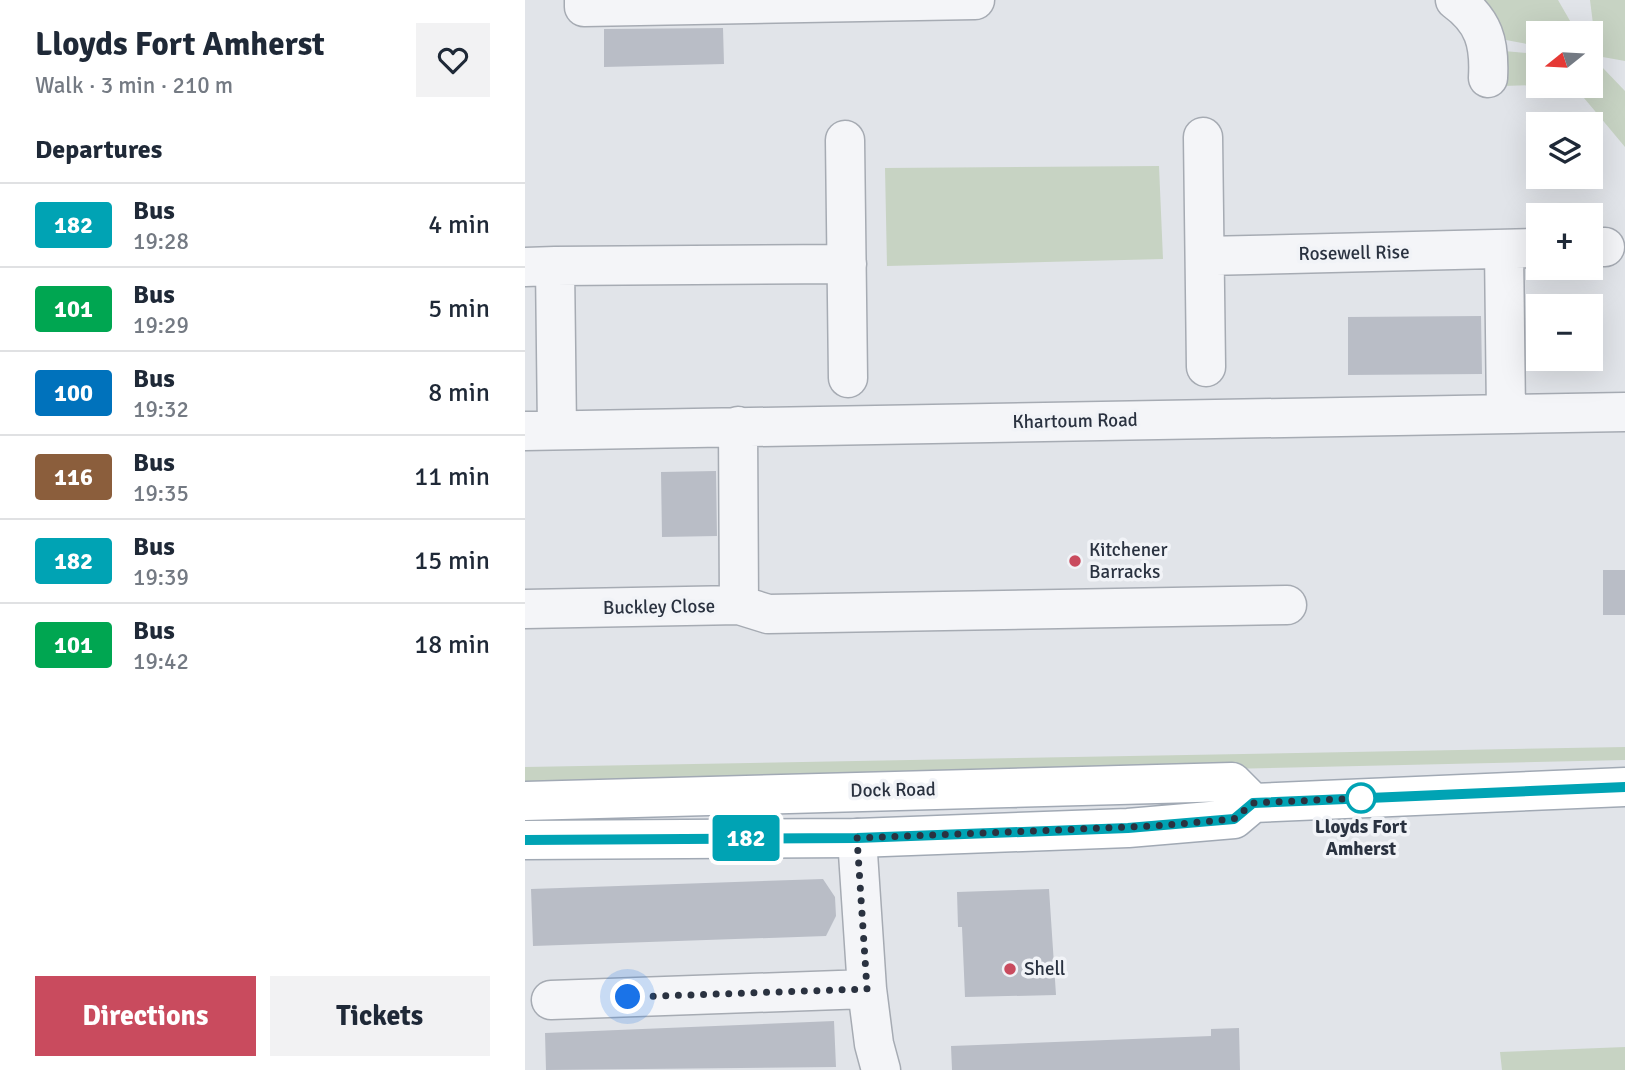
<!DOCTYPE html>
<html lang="en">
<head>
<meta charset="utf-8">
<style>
	body { margin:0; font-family:Signika,sans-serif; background:#f2f2f3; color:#1f2937; height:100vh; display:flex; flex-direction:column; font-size:26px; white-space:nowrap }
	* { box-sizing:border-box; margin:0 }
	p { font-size:23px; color:#747a83 }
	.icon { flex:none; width:38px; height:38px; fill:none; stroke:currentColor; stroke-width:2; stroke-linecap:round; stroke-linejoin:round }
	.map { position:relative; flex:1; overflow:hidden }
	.details { display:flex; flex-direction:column; background:#fff; width:525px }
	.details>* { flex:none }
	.badge { padding:0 14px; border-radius:5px; font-size:24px; line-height:46px }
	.needle { width:46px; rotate:252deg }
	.buttons { position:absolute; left:1001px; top:21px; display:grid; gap:14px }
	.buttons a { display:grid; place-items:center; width:77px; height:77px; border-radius:0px; background:#fff; box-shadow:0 7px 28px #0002; font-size:35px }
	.you { position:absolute; width:35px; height:35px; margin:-18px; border:5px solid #fff; border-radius:50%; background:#1a73e8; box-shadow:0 0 0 10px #1a73e833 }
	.map>.badge { position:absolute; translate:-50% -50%; box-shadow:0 0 0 4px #fff }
	h2 { padding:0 35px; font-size:26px; line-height:63px }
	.round { display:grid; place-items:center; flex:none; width:74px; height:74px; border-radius:0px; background:#f2f2f3 }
	.summary { display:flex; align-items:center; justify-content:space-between; height:119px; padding:0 35px }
	h1 { font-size:33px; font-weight:700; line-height:52px }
	.cta { display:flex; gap:14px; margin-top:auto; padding:14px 35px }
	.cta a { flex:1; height:80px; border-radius:0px; background:#c94b5e; color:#fff; font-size:28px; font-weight:700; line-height:80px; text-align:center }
	.cta a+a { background:#f2f2f3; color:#1f2937 }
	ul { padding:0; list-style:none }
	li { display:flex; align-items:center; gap:21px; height:84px; padding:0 35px; border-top:2px solid #e0e1e3 }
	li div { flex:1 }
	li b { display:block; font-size:26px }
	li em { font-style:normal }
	li .badge { min-width:77px; font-weight:700; text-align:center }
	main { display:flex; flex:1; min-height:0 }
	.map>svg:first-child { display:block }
	.green { fill:#c7d3c3 }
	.building { fill:#b9bdc6 }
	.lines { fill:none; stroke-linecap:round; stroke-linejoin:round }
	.minor-casing { stroke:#a6abb3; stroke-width:41 }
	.major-casing { stroke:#a1a9b4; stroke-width:41 }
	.minor { stroke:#f4f5f8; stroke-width:38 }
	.major { stroke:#fff; stroke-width:38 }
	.line-casing { stroke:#fff; stroke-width:16 }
	.line { stroke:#00a3b4; stroke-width:10 }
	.walk { stroke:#2a3240; stroke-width:7; stroke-dasharray:0 12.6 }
	.poi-dot { fill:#c94b5e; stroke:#f1f3f7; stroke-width:2.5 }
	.stop-dot { fill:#fff; stroke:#00a3b4; stroke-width:3.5 }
	.labels { text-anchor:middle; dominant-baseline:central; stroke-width:7; stroke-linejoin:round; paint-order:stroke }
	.street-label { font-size:19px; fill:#2a3240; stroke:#f1f3f7 }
	.poi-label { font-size:19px; fill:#2a3240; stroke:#f1f3f7; text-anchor:start }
	.stop-label { font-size:19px; font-weight:bold; fill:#2a3240; stroke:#f1f3f7 }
</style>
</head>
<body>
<main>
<section class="details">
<div class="summary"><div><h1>Lloyds Fort Amherst</h1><p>Walk · 3 min · 210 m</p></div><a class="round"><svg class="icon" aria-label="heart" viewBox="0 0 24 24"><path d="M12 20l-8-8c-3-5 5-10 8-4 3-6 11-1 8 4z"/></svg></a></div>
<h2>Departures</h2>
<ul>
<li><span class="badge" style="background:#00a3b4;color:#fff">182</span><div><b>Bus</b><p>19:28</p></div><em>4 min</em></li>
<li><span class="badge" style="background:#00a651;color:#fff">101</span><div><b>Bus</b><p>19:29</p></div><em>5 min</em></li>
<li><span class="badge" style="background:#0072bc;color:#fff">100</span><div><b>Bus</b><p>19:32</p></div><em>8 min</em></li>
<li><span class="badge" style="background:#8b5e3c;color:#fff">116</span><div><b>Bus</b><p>19:35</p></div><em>11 min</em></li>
<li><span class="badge" style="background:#00a3b4;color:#fff">182</span><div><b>Bus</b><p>19:39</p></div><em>15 min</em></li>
<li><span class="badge" style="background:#00a651;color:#fff">101</span><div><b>Bus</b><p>19:42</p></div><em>18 min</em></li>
</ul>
<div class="cta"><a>Directions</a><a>Tickets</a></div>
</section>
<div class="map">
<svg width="1100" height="1070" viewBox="0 0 1100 1070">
	<rect width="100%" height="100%" fill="#e1e4e9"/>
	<path class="green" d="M 959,0 L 1033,0 L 1052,33 L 1013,33 L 1013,46 L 981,40 L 972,16 Z
		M 1065,0 L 1100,0 L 1100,61 L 1072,56 Z
		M 979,51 L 1013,54 L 1013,85 L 978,86 Z
		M 1066,62 L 1077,67 L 1100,91 L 1100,147 L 1049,86 L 1066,86 Z
		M 634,166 L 638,259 L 362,266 L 360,168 Z
		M 1100,747 L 1100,760 L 0,785 L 0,767 Z
		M 1100,1047 L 1100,1070 L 977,1070 L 975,1052 Z"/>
	<path class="building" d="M 198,28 L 199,64 L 79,67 L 79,29 Z
		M 956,316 L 957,374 L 823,375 L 823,317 Z
		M 191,471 L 192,536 L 137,537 L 136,472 Z
		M 1078,570 L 1100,570 L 1100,615 L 1078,615 Z
		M 298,879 L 310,897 L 311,916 L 301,936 L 8,946 L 6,889 Z
		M 524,889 L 531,995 L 440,997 L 437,927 L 433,927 L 432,892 Z
		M 309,1021 L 311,1067 L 21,1070 L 20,1033 Z
		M 714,1028 L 715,1070 L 427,1070 L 426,1046 L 686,1036 L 686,1029 Z"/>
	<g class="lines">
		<g class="minor-casing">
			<path id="minor" d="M 59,0 L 59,7 L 450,0
				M 930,0 C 959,21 965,43 963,78
				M 678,137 L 681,367
				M 320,140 L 323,378
				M 1066,247 L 1080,247
				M 979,249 L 981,414
				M 680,256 L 1013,248
				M 30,266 L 322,264
				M 0,267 L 30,266 L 32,430
				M 0,431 L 1100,412
				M 214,605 L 243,614 L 762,605
				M 0,609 L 214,605 L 213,426
				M 332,838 L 342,989 L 349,1044 L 356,1070
				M 26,1000 L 342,989"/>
		</g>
		<g class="major-casing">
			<path id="major" d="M 0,801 L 707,782 L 728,803
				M 0,840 L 332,838 L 603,828 L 709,819 L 728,803 L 1100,787"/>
		</g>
		<use href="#minor" class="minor"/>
		<use href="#major" class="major"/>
	</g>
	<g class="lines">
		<g class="line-casing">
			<path id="line" d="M 0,840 L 332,838 L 603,828 L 709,819 L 728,803 L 1100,787"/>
		</g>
		<use href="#line" class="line"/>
		<path class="walk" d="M 103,997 L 342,989 L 332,838 L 630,826 L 709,819 L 728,803 L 836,798"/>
	</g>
	<g class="poi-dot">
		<circle cx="550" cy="561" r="7"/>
		<circle cx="485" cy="969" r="7"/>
	</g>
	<circle class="stop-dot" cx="836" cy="798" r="14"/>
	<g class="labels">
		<g class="street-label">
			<text transform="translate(829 253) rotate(-1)">Rosewell Rise</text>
			<text transform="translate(550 421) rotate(-1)">Khartoum Road</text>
			<text transform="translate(134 607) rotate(-1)">Buckley Close</text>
			<text transform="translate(368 790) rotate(-1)">Dock Road</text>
		</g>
		<g class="poi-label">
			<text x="564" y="550">Kitchener<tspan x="564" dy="22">Barracks</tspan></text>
			<text x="499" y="969">Shell</text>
		</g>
		<g class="stop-label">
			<text x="836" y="827">Lloyds Fort<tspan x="836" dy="22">Amherst</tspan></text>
		</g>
	</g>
</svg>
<div class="buttons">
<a><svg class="needle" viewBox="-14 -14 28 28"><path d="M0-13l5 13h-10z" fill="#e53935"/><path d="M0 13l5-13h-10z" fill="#747a83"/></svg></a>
<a><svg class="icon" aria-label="layers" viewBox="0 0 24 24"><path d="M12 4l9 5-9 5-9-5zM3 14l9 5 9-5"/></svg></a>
<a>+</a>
<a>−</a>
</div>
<div class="you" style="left:103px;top:997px"></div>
<b class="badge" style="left:221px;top:838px;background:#00a3b4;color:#fff">182</b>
</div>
</main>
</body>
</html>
